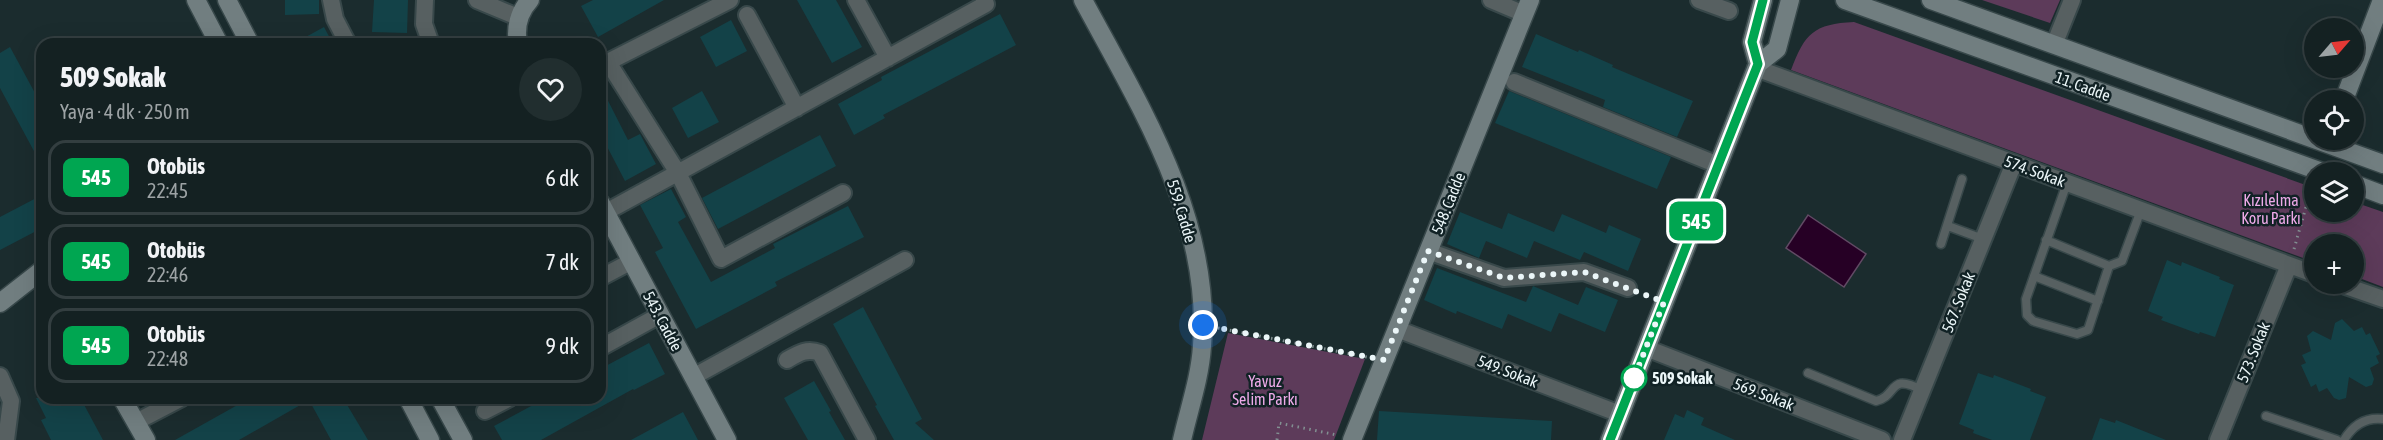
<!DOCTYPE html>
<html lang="tr">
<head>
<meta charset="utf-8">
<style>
	body { margin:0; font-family:"Asap Condensed",sans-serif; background:#212e2f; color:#f1f3f6; height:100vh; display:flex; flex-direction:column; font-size:22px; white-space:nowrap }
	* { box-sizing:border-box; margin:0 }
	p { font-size:20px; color:#9da3a5 }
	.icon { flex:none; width:33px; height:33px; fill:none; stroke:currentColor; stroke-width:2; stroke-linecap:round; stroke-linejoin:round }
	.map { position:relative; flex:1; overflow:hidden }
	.panel { position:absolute; left:36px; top:38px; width:570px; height:366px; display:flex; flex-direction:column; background:#142122; border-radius:18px; box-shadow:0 6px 24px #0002,0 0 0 2px #333e40 }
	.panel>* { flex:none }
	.badge { padding:0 12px; border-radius:9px; font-size:21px; line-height:39px }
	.needle { width:39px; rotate:62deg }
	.controls { position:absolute; left:2304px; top:18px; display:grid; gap:12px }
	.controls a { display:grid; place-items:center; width:60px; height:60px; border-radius:50%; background:#142122; box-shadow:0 6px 24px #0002,0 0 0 2px #333e40; font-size:30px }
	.you { position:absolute; width:30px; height:30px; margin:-15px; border:4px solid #fff; border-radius:50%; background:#1a73e8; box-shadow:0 0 0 9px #1a73e833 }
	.map>.badge { position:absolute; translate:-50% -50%; box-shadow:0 0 0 3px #fff }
	.round { display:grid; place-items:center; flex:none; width:63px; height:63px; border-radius:32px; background:#212e2f }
	.summary { display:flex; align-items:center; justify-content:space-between; height:102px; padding:0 24px }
	h1 { font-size:28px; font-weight:800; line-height:45px }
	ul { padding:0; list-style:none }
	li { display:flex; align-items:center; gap:18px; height:75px; margin:0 12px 9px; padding:0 12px; border:3px solid #333e40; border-radius:18px }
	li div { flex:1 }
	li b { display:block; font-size:22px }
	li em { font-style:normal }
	li .badge { min-width:66px; font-weight:700; text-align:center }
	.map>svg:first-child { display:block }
	.green { fill:#5d3b5a }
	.water { fill:#260025; stroke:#614a64; stroke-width:1.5 }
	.building { fill:#134248 }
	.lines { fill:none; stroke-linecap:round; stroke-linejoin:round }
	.lane-casing { stroke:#38484a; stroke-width:11 }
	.street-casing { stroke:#38484a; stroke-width:20 }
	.secondary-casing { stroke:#38484a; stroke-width:21 }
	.path { stroke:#829092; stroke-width:3; stroke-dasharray:1.5 4.5; stroke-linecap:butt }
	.lane { stroke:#576061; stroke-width:8 }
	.street { stroke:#576061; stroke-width:16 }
	.secondary { stroke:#717e80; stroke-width:18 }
	.line-casing { stroke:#fff; stroke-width:14 }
	.line { stroke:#00a651; stroke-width:9 }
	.walk { stroke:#ebf6f8; stroke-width:6; stroke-dasharray:0 10.8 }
	.stop-dot { fill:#fff; stroke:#00a651; stroke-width:3 }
	.labels { text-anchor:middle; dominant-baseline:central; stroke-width:5; stroke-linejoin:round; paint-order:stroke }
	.street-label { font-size:16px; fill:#ebf6f8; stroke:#112225 }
	.park-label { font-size:16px; fill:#eeaae9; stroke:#112225 }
	.stop-label { font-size:16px; font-weight:bold; fill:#ebf6f8; stroke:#112225; text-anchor:start }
</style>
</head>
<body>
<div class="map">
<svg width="2383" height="440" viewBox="0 0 2383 440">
	<rect width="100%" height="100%" fill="#1b2c2e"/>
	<path class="green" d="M 1982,0 L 2060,0 L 2050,23 Z
		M 1854,22 L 2314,188 L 2314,212 L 2354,212 L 2354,202 L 2383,212 L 2383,287 L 2354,276 L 2354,244 L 2314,244 L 2314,262 L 1791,70 C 1805,33 1814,24 1854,22 Z
		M 1228,333 L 1365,359 L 1334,440 L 1202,440 Z"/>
	<path class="water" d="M 1808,215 L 1866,254 L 1844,287 L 1786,248 Z"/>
	<path class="building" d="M 285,0 L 319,0 L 319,14 L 285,15 Z
		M 374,0 L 408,0 L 407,33 L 372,32 Z
		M 593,0 L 664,0 L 598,37 L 581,6 Z
		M 797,0 L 836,0 L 862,47 L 832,63 Z
		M 1000,14 L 1016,45 L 883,115 L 885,118 L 854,135 L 838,104 L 882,80 L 881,77 Z
		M 731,20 L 747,51 L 716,67 L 700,37 Z
		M 324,27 L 333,44 L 293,44 Z
		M 1536,34 L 1578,52 L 1579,50 L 1613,65 L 1612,67 L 1693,101 L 1677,137 L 1603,107 L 1605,100 L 1522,67 Z
		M 10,47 L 42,106 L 42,166 L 0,88 L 0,53 Z
		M 600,85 L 628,140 L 640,134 L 656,164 L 625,181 L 600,133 Z
		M 702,91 L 719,122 L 688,138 L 672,108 Z
		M 1509,91 L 1671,157 L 1657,189 L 1495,123 Z
		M 820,135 L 836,166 L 718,229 L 702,198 Z
		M 671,189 L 686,217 L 678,222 L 711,282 L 775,248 L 773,244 L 848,206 L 864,237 L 775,282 L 777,286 L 696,329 L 655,252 L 663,248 L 640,205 Z
		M 42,195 L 42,228 L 0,250 L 0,217 Z
		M 1460,212 L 1502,229 L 1508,213 L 1554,232 L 1562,214 L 1606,233 L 1609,225 L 1641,239 L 1628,271 L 1584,252 L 1580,260 L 1534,241 L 1527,258 L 1486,241 L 1479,258 L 1447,244 Z
		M 2167,260 L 2181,266 L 2182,262 L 2220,277 L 2219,279 L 2234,285 L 2215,337 L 2200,332 L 2199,334 L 2161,320 L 2163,317 L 2148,311 Z
		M 1437,268 L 1526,302 L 1533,286 L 1578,305 L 1586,287 L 1618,300 L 1605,332 L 1559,313 L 1551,332 L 1508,314 L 1502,329 L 1457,311 L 1456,314 L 1424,300 Z
		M 863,307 L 922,419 L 915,423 L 934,440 L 894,440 L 875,406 L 877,405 L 833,324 Z
		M 2342,319 L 2354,331 L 2362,327 L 2366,335 L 2370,333 L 2380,354 L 2376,356 L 2379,363 L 2370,368 L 2374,379 L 2372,385 L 2366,387 L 2349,377 L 2346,398 L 2339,400 L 2334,398 L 2327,388 L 2319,392 L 2316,384 L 2311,387 L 2301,365 L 2306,363 L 2302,355 L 2311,351 L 2307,336 L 2313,331 L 2331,340 L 2335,323 Z
		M 649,343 L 665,374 L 634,390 L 633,389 L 541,440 L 502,440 L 494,426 L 546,398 L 600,398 L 600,369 Z
		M 1978,373 L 1993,378 L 1994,375 L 2031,389 L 2030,391 L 2046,397 L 2030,440 L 1992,440 L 1973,433 L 1974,430 L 1959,424 Z
		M 814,381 L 831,411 L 829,412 L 845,440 L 808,440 L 784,398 Z
		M 36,398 L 73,398 L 76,402 L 81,399 L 103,440 L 51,440 L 41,420 L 46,418 Z
		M 250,398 L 343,398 L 368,440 L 331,440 L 309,400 L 239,440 L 175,440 Z
		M 1687,410 L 1704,418 L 1701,425 L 1735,440 L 1664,440 L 1675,414 L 1684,418 Z
		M 1379,411 L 1552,421 L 1551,440 L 1377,440 Z
		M 683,412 L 698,440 L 631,440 Z
		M 2100,418 L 2115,423 L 2116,420 L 2166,440 L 2092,440 Z"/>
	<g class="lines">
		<g class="lane-casing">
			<path id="lane" d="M 2067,183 L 2026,299 L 2027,315 L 2033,321 L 2077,334 L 2088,330 L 2109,266 L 2122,261 L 2141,210
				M 1948,226 L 1983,239
				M 2046,240 L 2109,266
				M 1941,244 L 1962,179
				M 2034,276 L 2098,301
				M 1808,373 L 1876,401 C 1898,396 1888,372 1922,390
				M 2266,416 L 2337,440
				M 2344,440 C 2353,425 2366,417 2383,419"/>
		</g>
		<g class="street-casing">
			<path id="street" d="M 331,0 L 335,19 L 348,44
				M 425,0 L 424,24 L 431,44
				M 477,0 L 520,18
				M 730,0 L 608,62 L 678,173 L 721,259 L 843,193
				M 856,0 L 888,58
				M 1491,0 L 1524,14
				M 1699,0 L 1729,11
				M 747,15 L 797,108
				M 2054,45 L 2072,0
				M 1756,68 L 2314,274
				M 1514,82 L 1718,165
				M 606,212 L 986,4 L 984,0
				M 1428,251 L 1504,278 L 1584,272 L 1628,288
				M 600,278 L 632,261
				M 2340,284 L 2383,299
				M 1397,329 L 1620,414
				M 600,348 L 660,315
				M 1646,348 L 1882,440
				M 787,360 C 799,353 807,348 820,353 L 867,440
				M 0,376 L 11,401 L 6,440
				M 693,377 L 905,260
				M 485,411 L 510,398
				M 136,422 L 182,398
				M 1902,440 L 2014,163
				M 2218,440 L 2289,265"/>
		</g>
		<g class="secondary-casing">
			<path id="secondary" d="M 196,0 L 219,44
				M 227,0 L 250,44
				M 1083,0 C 1140,106 1212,220 1202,346 C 1200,378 1189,409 1182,440
				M 1845,0 L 2322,172
				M 1931,0 L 2383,164
				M 518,44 C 515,28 519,12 530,0
				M 1758,64 L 1752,42 L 1763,0
				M 2344,100 L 2382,0
				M 2354,184 L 2383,195
				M 600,202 L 727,440
				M 0,303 L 42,270
				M 122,398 L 146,440
				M 408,398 L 430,440
				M 440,398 L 463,440
				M 1352,440 L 1530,0
				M 1610,440 L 1758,64 L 1777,49 L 1790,0"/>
		</g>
		<path class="path" d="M 2294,249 L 2312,186
			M 1218,328 L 1367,357
			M 1277,440 L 1279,423 L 1337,435"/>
		<use href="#lane" class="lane"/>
		<use href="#street" class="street"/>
		<use href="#secondary" class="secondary"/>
	</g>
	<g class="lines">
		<g class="line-casing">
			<path id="line" d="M 1610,440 L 1758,64 L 1752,42 L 1763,0"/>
		</g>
		<use href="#line" class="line"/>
		<path class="walk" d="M 1203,325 L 1384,360 L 1428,251 L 1504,278 L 1584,272 L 1664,302 L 1634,378"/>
	</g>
	<circle class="stop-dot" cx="1634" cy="378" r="12"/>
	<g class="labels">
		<g class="street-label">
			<text transform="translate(2083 86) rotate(20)">11. Cadde</text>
			<text transform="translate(2035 171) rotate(20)">574. Sokak</text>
			<text transform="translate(1448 203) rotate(-68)">548. Cadde</text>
			<text transform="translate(1182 211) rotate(73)">559. Cadde</text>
			<text transform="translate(1958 302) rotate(-68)">567. Sokak</text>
			<text transform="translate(663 321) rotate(62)">543. Cadde</text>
			<text transform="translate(2253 352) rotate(-68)">573. Sokak</text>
			<text transform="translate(1508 371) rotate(21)">549. Sokak</text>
			<text transform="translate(1764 394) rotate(21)">569. Sokak</text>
		</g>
		<g class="park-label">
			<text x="2271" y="200">Kızılelma<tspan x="2271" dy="18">Koru Parkı</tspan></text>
			<text x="1265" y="381">Yavuz<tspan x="1265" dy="18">Selim Parkı</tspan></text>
		</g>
		<g class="stop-label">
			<text x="1652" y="378">509 Sokak</text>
		</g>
	</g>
</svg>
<div class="controls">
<a><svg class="needle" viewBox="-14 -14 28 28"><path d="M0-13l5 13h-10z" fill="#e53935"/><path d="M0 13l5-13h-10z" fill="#9da3a5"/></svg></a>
<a><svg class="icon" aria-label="locate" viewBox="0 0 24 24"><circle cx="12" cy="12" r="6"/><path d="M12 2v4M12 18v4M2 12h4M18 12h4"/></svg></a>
<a><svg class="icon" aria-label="layers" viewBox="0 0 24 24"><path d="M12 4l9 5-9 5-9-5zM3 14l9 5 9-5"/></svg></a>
<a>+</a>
</div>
<div class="you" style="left:1203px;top:325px"></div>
<b class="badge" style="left:1696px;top:221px;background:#00a651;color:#fff">545</b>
<section class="panel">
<div class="summary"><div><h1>509 Sokak</h1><p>Yaya · 4 dk · 250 m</p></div><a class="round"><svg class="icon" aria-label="heart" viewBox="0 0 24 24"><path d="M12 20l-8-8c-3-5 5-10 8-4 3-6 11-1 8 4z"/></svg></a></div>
<ul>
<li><span class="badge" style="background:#00a651;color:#fff">545</span><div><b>Otobüs</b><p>22:45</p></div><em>6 dk</em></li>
<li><span class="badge" style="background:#00a651;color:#fff">545</span><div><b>Otobüs</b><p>22:46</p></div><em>7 dk</em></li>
<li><span class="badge" style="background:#00a651;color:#fff">545</span><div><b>Otobüs</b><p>22:48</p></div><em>9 dk</em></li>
</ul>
</section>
</div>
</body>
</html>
